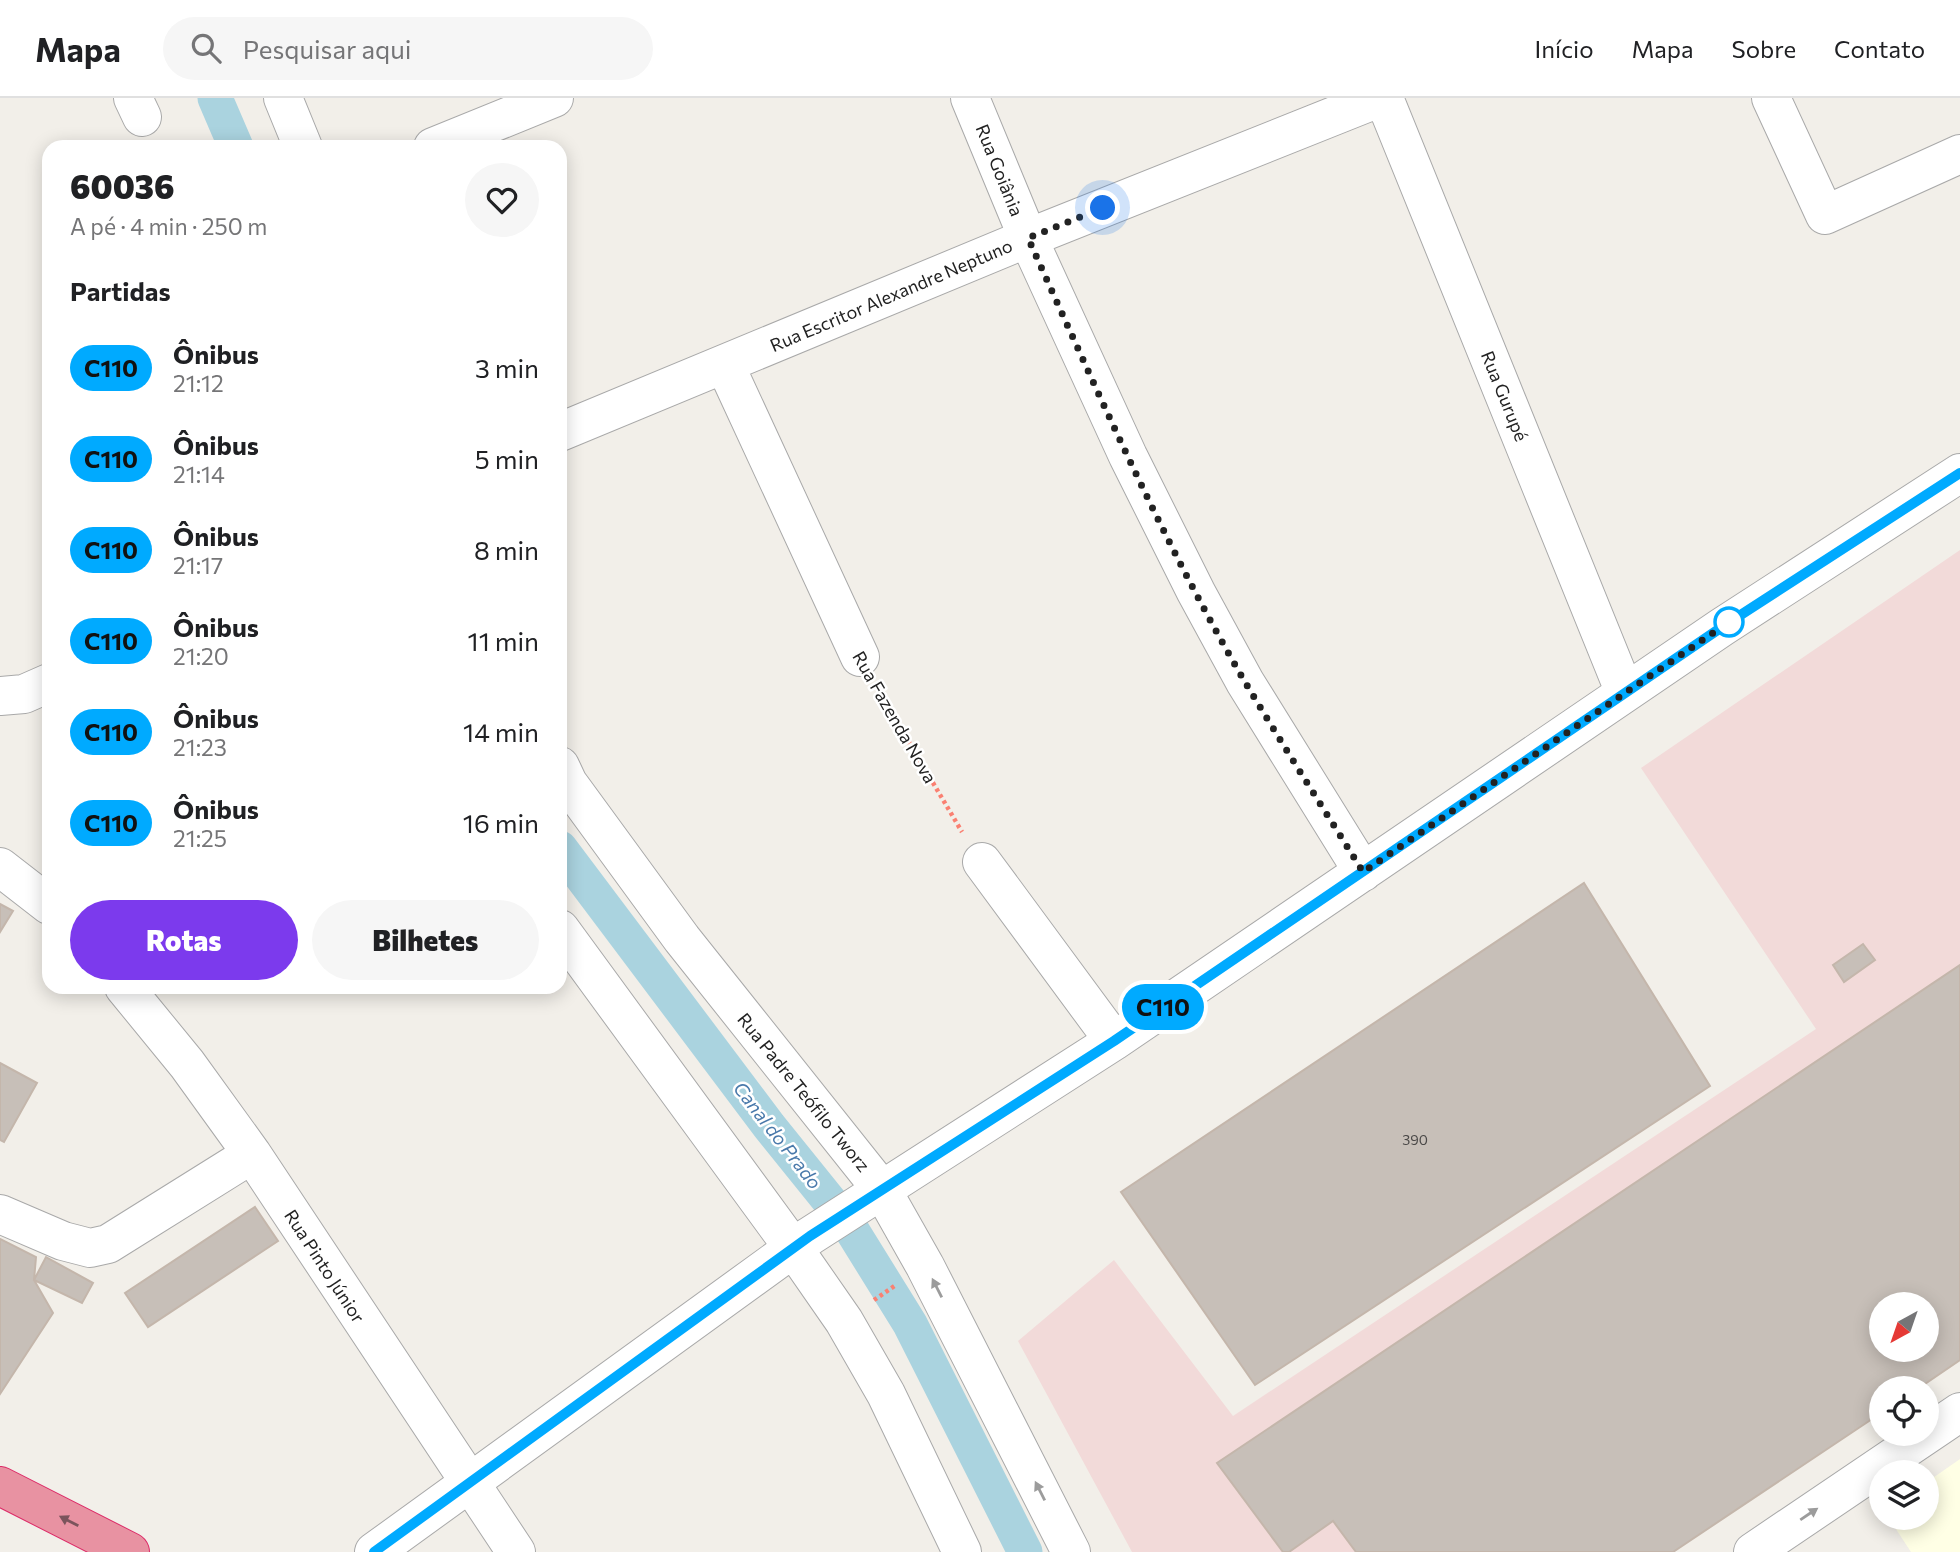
<!DOCTYPE html>
<html lang="pt">
<head>
<meta charset="utf-8">
<style>
	body { margin:0; font-family:Commissioner,sans-serif; background:#f6f6f6; color:#202124; height:100vh; display:flex; flex-direction:column; font-size:26px; white-space:nowrap }
	* { box-sizing:border-box; margin:0 }
	p { font-size:23px; color:#757577 }
	.icon { flex:none; width:38px; height:38px; fill:none; stroke:currentColor; stroke-width:2; stroke-linecap:round; stroke-linejoin:round }
	.map { position:relative; flex:1; overflow:hidden }
	.panel { position:absolute; left:42px; top:42px; width:525px; height:854px; display:flex; flex-direction:column; background:#fff; border-radius:21px; box-shadow:0 4px 18px #0003 }
	.panel>* { flex:none }
	.badge { padding:0 14px; border-radius:23px; font-size:24px; line-height:46px }
	.needle { width:46px; rotate:220deg }
	.controls { position:absolute; left:1869px; top:1194px; display:grid; gap:14px }
	.controls a { display:grid; place-items:center; width:70px; height:70px; border-radius:50%; background:#fff; box-shadow:0 4px 18px #0003; font-size:35px }
	.you { position:absolute; width:35px; height:35px; margin:-18px; border:5px solid #fff; border-radius:50%; background:#1a73e8; box-shadow:0 0 0 10px #1a73e833 }
	.map>.badge { position:absolute; translate:-50% -50%; box-shadow:0 0 0 4px #fff }
	h2 { padding:0 28px; font-size:26px; line-height:63px }
	.round { display:grid; place-items:center; flex:none; width:74px; height:74px; border-radius:37px; background:#f6f6f6 }
	.overview { display:flex; align-items:center; justify-content:space-between; height:119px; padding:0 28px }
	h1 { font-size:33px; font-weight:800; line-height:52px }
	.cta { display:flex; gap:14px; margin-top:auto; padding:14px 28px }
	.cta a { flex:1; height:80px; border-radius:42px; background:#7c3aed; color:#fff; font-size:28px; font-weight:800; line-height:80px; text-align:center }
	.cta a+a { background:#f6f6f6; color:#202124 }
	ul { padding:0; list-style:none }
	li { display:flex; align-items:center; gap:21px; height:91px; padding:0 28px }
	li div { flex:1 }
	li b { display:block; font-size:26px }
	li em { font-style:normal }
	li .badge { min-width:77px; font-weight:700; text-align:center }
	header { display:flex; align-items:center; gap:42px; box-sizing:border-box; height:98px; padding:0 35px; background:#fff; border-bottom:2px solid #e0e0e0 }
	header strong { font-size:33px }
	nav { display:flex; gap:38px; margin-inline-start:auto; font-size:24px }
	.search { width:490px; height:63px; background:#f6f6f6; display:flex; align-items:center; gap:18px; box-sizing:border-box; padding:0 24px; border-radius:38px; color:#757577; font-size:26px }
	.map>svg:first-child { display:block }
	.commercial { fill:#f2dad9; fill-rule:evenodd }
	.education { fill:#ffffe5 }
	.lines { fill:none; stroke-linecap:round; stroke-linejoin:round }
	.canal { stroke:#aad3df; stroke-width:35 }
	.building { fill:#c7bfb8; stroke:#c4b6ab; stroke-width:2; fill-rule:evenodd }
	.minor-casing { stroke:#a9a9a9; stroke-width:40 }
	.highway-casing { stroke:#dc2a67; stroke-width:40 }
	.path { stroke:#fa8072; stroke-width:4.5; stroke-dasharray:3.5 3.5; stroke-linecap:butt }
	.minor { stroke:#fff; stroke-width:38 }
	.highway { stroke:#e892a2; stroke-width:38 }
	.oneway { fill:#9c9c9c }
	.oneway2 { fill:#7b545c }
	.line-casing { stroke:#fff; stroke-width:16 }
	.line { stroke:#0af; stroke-width:10 }
	.walk { stroke:#222; stroke-width:7; stroke-dasharray:0 12.6 }
	.stop-dot { fill:#fff; stroke:#0af; stroke-width:3.5 }
	.labels { text-anchor:middle; dominant-baseline:central; stroke-width:5; stroke-linejoin:round; paint-order:stroke }
	.number-label { font-size:14px; fill:#4b4948 }
	.street-label { font-size:18px; fill:#222; stroke:#fff }
	.water-label { font-size:19px; font-style:italic; fill:#4a7aab; stroke:#fff }
</style>
</head>
<body>
<header>
<strong>Mapa</strong>
<div class="search"><svg class="icon" aria-label="search" viewBox="0 0 24 24"><circle cx="10" cy="10" r="6"/><path d="M15 15l6 6"/></svg>Pesquisar aqui</div>
<nav><a>Início</a><a>Mapa</a><a>Sobre</a><a>Contato</a></nav>
</header>
<div class="map">
<svg width="1960" height="1454" viewBox="0 0 1960 1454">
	<rect width="100%" height="100%" fill="#f2efe9"/>
	<path class="commercial" d="M 1960,452 L 1960,1255 L 1881,1290 L 1881,1308 L 1665,1454 L 1132,1454 L 1018,1243 L 1114,1162 L 1233,1318 L 1816,931 L 1641,670 ZM 1881,1206 L 1927,1206 L 1927,1251 L 1881,1251 Z"/>
	<path class="education" d="M 1960,1361 L 1960,1454 L 1911,1454 L 1888,1419 L 1927,1419 L 1927,1384 Z"/>
	<g class="lines">
		<path class="canal" d="M 215,0 L 236,49
			M 560,750 L 769,1028 L 848,1126 L 910,1226 L 1025,1454"/>
	</g>
	<path class="building" d="M 1584,785 L 1710,988 L 1255,1287 L 1121,1094 Z
		M 0,806 L 13,813 L 0,834 Z
		M 1863,846 L 1875,862 L 1844,884 L 1833,867 Z
		M 1960,867 L 1960,1262 L 1919,1290 L 1881,1290 L 1881,1315 L 1673,1454 L 1356,1454 L 1333,1423 L 1289,1454 L 1283,1454 L 1217,1365 ZM 1881,1206 L 1927,1206 L 1927,1251 L 1881,1251 Z
		M 0,965 L 37,985 L 4,1044 L 0,1042 Z
		M 255,1109 L 278,1143 L 148,1229 L 125,1195 Z
		M 0,1141 L 36,1159 L 34,1182 L 53,1215 L 0,1296 Z
		M 46,1159 L 93,1185 L 82,1205 L 34,1182 Z"/>
	<g class="lines">
		<g class="minor-casing">
			<path id="minor" d="M 133,0 L 142,19
				M 283,0 L 303,49
				M 970,0 L 1028,140 L 1128,358 L 1196,494 L 1245,584 L 1363,774
				M 1384,0 L 1625,595
				M 1771,0 L 1825,117 L 1960,56
				M 433,49 L 554,0
				M 725,267 L 860,559
				M 560,334 L 1028,140 L 1379,0
				M 0,598 L 24,596 L 49,585
				M 560,668 L 568,685 L 682,841 L 882,1092 L 925,1168 L 1071,1454
				M 982,764 L 1114,943
				M 0,769 L 49,807
				M 560,831 L 794,1151 L 844,1223 L 886,1296 L 962,1454
				M 124,889 L 187,966 L 252,1056 L 516,1454
				M 0,1116 L 63,1143 L 90,1150 L 108,1146 L 252,1056
				M 374,1454 L 810,1138 L 1114,943 L 1722,529 L 1960,375
				M 1753,1454 L 1960,1314"/>
		</g>
		<g class="highway-casing">
			<path id="highway" d="M 0,1388 L 130,1454"/>
		</g>
		<path class="path" d="M 876,588 L 962,734
			M 874,1202 L 896,1187"/>
		<use href="#minor" class="minor"/>
		<use href="#highway" class="highway"/>
	</g>
	<defs><path id="oneway-solid" d="M-6-.8H1V-3.2L6.5 0L1 3.2V.8H-6Z" transform="scale(1.75)"/></defs>
	<g class="oneway">
		<use href="#oneway-solid" transform="translate(937 1190) rotate(-117)"/>
		<use href="#oneway-solid" transform="translate(1040 1393) rotate(-117)"/>
		<use href="#oneway-solid" transform="translate(1809 1416) rotate(-34)"/>
	</g>
	<use class="oneway2" href="#oneway-solid" transform="translate(69 1423) rotate(-153)"/>
	<g class="lines">
		<g class="line-casing">
			<path id="line" d="M 374,1454 L 810,1138 L 1114,943 L 1722,529 L 1960,375"/>
		</g>
		<use href="#line" class="line"/>
		<path class="walk" d="M 1103,110 L 1028,140 C 1096,290 1162,442 1245,584 C 1283,648 1324,711 1363,774 L 1729,524"/>
	</g>
	<circle class="stop-dot" cx="1729" cy="524" r="14"/>
	<g class="labels">
		<g class="number-label">
			<text x="1415" y="1041">390</text>
		</g>
		<g class="street-label">
			<text transform="translate(1000 72) rotate(68)">Rua Goiânia</text>
			<text transform="translate(891 197) rotate(-23)">Rua Escritor Alexandre Neptuno</text>
			<text transform="translate(1505 298) rotate(68)">Rua Gurupé</text>
			<text transform="translate(895 619) rotate(60)">Rua Fazenda Nova</text>
			<text transform="translate(804 994) rotate(51)">Rua Padre Teófilo Tworz</text>
			<text transform="translate(325 1168) rotate(57)">Rua Pinto Júnior</text>
		</g>
		<g class="water-label">
			<text transform="translate(778 1037) rotate(52)">Canal do Prado</text>
		</g>
	</g>
</svg>
<div class="controls">
<a><svg class="needle" viewBox="-14 -14 28 28"><path d="M0-13l5 13h-10z" fill="#e53935"/><path d="M0 13l5-13h-10z" fill="#757577"/></svg></a>
<a><svg class="icon" aria-label="locate" viewBox="0 0 24 24"><circle cx="12" cy="12" r="6"/><path d="M12 2v4M12 18v4M2 12h4M18 12h4"/></svg></a>
<a><svg class="icon" aria-label="layers" viewBox="0 0 24 24"><path d="M12 4l9 5-9 5-9-5zM3 14l9 5 9-5"/></svg></a>
</div>
<div class="you" style="left:1103px;top:110px"></div>
<b class="badge" style="left:1163px;top:909px;background:#0af;color:#111">C110</b>
<section class="panel">
<div class="overview"><div><h1>60036</h1><p>A pé · 4 min · 250 m</p></div><a class="round"><svg class="icon" aria-label="heart" viewBox="0 0 24 24"><path d="M12 20l-8-8c-3-5 5-10 8-4 3-6 11-1 8 4z"/></svg></a></div>
<h2>Partidas</h2>
<ul>
<li><span class="badge" style="background:#0af;color:#111">C110</span><div><b>Ônibus</b><p>21:12</p></div><em>3 min</em></li>
<li><span class="badge" style="background:#0af;color:#111">C110</span><div><b>Ônibus</b><p>21:14</p></div><em>5 min</em></li>
<li><span class="badge" style="background:#0af;color:#111">C110</span><div><b>Ônibus</b><p>21:17</p></div><em>8 min</em></li>
<li><span class="badge" style="background:#0af;color:#111">C110</span><div><b>Ônibus</b><p>21:20</p></div><em>11 min</em></li>
<li><span class="badge" style="background:#0af;color:#111">C110</span><div><b>Ônibus</b><p>21:23</p></div><em>14 min</em></li>
<li><span class="badge" style="background:#0af;color:#111">C110</span><div><b>Ônibus</b><p>21:25</p></div><em>16 min</em></li>
</ul>
<div class="cta"><a>Rotas</a><a>Bilhetes</a></div>
</section>
</div>
</body>
</html>
